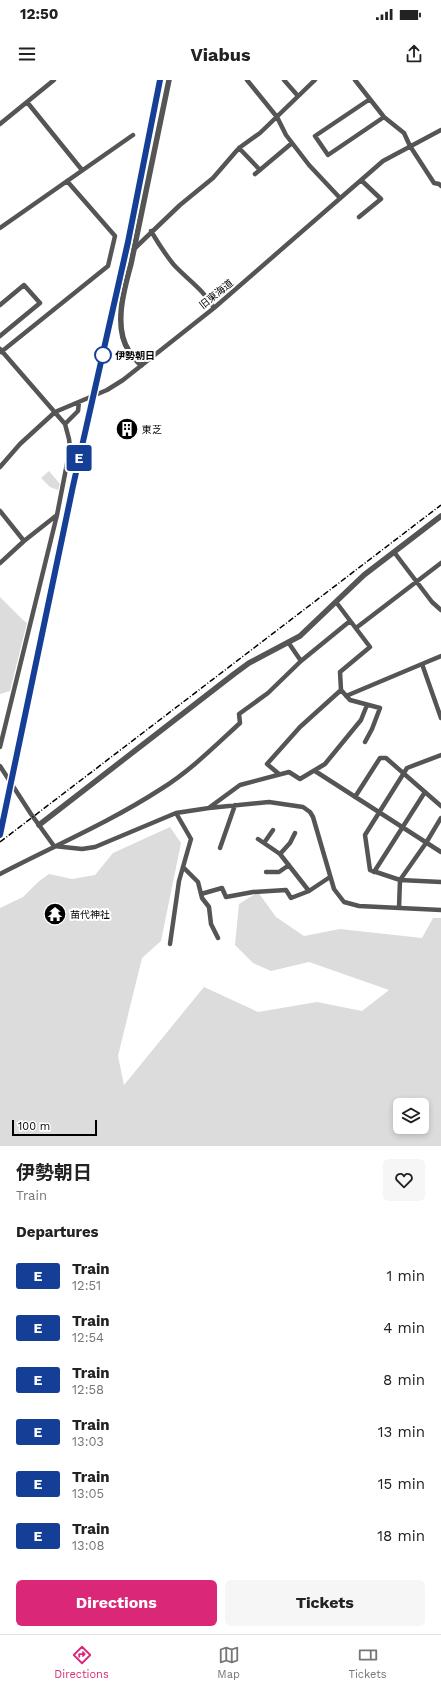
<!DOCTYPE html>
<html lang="en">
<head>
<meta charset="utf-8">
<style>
	body { margin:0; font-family:"Work Sans","Noto Sans JP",sans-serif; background:#f6f6f6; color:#222; height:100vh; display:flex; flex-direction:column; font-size:15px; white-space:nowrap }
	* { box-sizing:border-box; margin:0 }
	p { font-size:13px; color:#767676 }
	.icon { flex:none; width:22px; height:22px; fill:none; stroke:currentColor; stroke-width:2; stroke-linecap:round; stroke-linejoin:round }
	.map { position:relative; height:1066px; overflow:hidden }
	.details { display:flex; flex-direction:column; background:#fff; flex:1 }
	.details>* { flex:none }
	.badge { padding:0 8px; border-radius:3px; font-size:14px; line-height:26px }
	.tools { position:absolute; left:393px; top:1018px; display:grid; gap:8px }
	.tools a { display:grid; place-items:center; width:36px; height:36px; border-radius:6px; background:#fff; box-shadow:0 2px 6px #0003; font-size:20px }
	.scale { position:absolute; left:12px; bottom:10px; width:85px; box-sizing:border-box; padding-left:4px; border:2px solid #000; border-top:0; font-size:11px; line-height:14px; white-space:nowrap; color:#000; -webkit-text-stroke:3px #fff; paint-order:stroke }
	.map>.badge { position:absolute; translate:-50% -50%; box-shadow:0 0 0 2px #fff }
	h2 { padding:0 16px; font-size:15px; line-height:36px }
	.round { display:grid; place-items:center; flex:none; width:42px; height:42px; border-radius:6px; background:#f6f6f6 }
	.summary { display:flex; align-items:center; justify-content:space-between; height:68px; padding:0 16px }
	h1 { font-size:19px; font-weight:700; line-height:30px }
	.action { display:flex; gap:8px; margin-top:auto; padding:8px 16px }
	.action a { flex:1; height:46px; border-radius:6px; background:#db2777; color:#fff; font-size:16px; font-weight:700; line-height:46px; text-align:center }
	.action a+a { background:#f6f6f6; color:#222 }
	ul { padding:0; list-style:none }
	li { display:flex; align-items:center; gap:12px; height:52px; padding:0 16px }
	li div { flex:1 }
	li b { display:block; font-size:15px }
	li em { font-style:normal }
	li .badge { min-width:44px; font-weight:700; text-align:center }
	.status { display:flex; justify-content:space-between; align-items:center; height:28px; padding:0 20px; background:#fff; direction:ltr }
	.status svg { height:11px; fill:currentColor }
	header { display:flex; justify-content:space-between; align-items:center; height:52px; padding:0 16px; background:#fff; font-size:18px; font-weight:700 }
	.dock { display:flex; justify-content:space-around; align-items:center; height:56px; border-top:1px solid #e0e0e0; background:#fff; font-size:11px; color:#767676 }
	.dock a { display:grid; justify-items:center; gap:2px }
	.dock .on { color:#db2777 }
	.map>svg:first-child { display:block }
	.green { fill:#dcdcdc; fill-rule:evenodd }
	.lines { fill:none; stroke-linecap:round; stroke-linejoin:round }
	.minor { stroke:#555; stroke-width:4.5 }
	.tertiary { stroke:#555; stroke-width:5.5 }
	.rail { stroke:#000; stroke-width:1.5; stroke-dasharray:6 2 1 2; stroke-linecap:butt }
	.line-casing { stroke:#fff; stroke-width:9 }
	.line { stroke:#153f97; stroke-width:6 }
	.stop-dot { fill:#fff; stroke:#153f97; stroke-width:2 }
	.labels { text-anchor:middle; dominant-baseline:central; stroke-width:4; stroke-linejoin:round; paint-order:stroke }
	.street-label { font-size:10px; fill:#000; stroke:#fff }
	.stop-label { font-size:10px; font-weight:bold; fill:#000; stroke:#fff; text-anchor:start }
	.poi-label { font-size:10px; fill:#000; stroke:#fff; text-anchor:start }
</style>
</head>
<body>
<div class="status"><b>12:50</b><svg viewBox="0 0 49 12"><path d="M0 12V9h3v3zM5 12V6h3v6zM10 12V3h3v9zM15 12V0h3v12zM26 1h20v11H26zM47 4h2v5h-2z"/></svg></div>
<header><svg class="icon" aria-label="menu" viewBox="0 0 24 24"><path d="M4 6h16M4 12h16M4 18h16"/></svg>Viabus<svg class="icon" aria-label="share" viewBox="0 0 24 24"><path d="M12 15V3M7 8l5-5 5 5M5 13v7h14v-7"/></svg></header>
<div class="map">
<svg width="441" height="1066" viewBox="0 0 441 1066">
	<rect width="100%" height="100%" fill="#fff"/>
	<path class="green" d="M 49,391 L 60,404 L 58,410 L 50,407 L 41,398 Z
		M 0,517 L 23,540 L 27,543 L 10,611 L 0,614 Z
		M 170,747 L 181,763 L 161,861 L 142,878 L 118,976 L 124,1005 L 204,907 L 258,932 L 317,922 L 362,931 L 389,910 L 309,882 L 271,891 L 253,883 L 235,865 L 239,824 L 258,812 L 276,837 L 304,856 L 340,849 L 422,858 L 433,838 L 441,838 L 441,1066 L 0,1066 L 0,828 L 23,817 L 38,802 L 49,794 L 72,799 L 95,795 L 113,773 ZM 400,1025 L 422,1025 L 422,1047 L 400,1047 Z"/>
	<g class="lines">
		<path class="minor" d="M 247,0 L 277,37 L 286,55 L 309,85 L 340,118
			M 284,0 L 298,16
			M 355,0 L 384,37 L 404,53 L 410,66 L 434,103 L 439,104 L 441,106
			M 370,19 L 315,56 L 328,75 L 384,37
			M 27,22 L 82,90
			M 0,44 L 54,0
			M 239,68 L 260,90
			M 255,94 L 292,63
			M 359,137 L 381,119 L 361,100
			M 0,148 L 133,55
			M 151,151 C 158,163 165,174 174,185 C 187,199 204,210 214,228
			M 134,169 L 180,125 L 213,98 L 239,68 L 260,53 L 315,0
			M 0,225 L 24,205 L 40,223 L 0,256
			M 0,269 L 65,344 L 69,359 L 70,368 L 57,435 L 0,667
			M 1,272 L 108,186 L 115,156 L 67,101
			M 65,344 L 78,331 L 79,322
			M 0,387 L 20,364 L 55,332 L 107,310 L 123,300 L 214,228 L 383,81 L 441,50
			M 0,431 L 24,461 L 0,483
			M 24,461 L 57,435
			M 394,472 L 432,522 L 441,530
			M 336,522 L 370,567 L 340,592 L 341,610 L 350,620 L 380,628 L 372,649 L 365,662
			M 356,548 L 441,483
			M 288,562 L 301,581
			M 422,584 L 441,576
			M 346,616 L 422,584 L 441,638
			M 441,675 L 407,688 L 365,755 L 370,790 L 400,800 L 441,802
			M 0,686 L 31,734 L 54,766 L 82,769 L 95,767 L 176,733 L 209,728 L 269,722 L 303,727 L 310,732 L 313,737 L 334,809 L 344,822 L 359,826 L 441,830
			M 315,691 L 441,772
			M 279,694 L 267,684 L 300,647 L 341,610
			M 355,717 L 380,678 L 386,678 L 441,726
			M 210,727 L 240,705 L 289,692 L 300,699 L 325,684 L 361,640 L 367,625
			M 258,759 L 280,774 L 309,811
			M 264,763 L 273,750
			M 220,768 L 235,725
			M 280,774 L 290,763 L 295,753
			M 183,787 L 198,802 L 202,818 L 209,827 L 211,844 L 218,858
			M 266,792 L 279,792 L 289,785
			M 374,792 L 425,712
			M 0,794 C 54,766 110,742 161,709 C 190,691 215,666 240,643 L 239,634 L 268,613 L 301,581 L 350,541
			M 201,814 L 222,808 L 226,817 L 253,812 L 286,810 L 291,818 L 309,811 L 330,797
			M 399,828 L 400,800 L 426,763 L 441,738
			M 170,864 L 179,801 L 191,759 L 176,733"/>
		<path class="tertiary" d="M 141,285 C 137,281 132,276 129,271 C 113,248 124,209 131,184 L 169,0
			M 39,745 L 234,594 L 249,583 L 300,556 L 364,495 L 441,436"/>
		<path class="rail" d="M 0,755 L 73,406 L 127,162 L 160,0
			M 0,762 L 441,425"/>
	</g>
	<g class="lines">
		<g class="line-casing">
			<path id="line" d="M 0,755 L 73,406 L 128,162 L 160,0"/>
		</g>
		<use href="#line" class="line"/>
	</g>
	<defs>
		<g id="building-disc" transform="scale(1.15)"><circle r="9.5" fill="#000" stroke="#fff"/><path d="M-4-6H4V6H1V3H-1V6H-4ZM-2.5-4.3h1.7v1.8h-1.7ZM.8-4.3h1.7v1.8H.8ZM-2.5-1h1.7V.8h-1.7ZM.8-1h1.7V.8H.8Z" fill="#fff"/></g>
		<g id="temple-disc" transform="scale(1.15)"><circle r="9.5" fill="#000" stroke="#fff"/><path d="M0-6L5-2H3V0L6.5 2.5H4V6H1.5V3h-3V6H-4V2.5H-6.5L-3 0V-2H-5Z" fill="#fff"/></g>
	</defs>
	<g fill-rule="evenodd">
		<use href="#building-disc" x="127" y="349"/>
		<use href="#temple-disc" x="55" y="834"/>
	</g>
	<circle class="stop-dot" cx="103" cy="275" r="8"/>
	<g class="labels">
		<g class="street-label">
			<text transform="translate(216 214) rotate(-39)">旧東海道</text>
		</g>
		<g class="stop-label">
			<text x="115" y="275">伊勢朝日</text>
		</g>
		<g class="poi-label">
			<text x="142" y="349">東芝</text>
			<text x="70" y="834">苗代神社</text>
		</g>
	</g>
</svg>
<div class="tools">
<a><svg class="icon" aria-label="layers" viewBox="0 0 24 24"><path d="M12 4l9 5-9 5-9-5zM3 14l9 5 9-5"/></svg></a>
</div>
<div class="scale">100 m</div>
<b class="badge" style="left:79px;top:378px;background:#153f97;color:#fff">E</b>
</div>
<section class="details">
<div class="summary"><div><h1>伊勢朝日</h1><p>Train</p></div><a class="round"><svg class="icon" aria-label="heart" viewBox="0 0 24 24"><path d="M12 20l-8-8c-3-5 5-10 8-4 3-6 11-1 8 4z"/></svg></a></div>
<h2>Departures</h2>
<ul>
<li><span class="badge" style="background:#153f97;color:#fff">E</span><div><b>Train</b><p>12:51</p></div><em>1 min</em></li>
<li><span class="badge" style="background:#153f97;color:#fff">E</span><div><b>Train</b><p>12:54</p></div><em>4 min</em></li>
<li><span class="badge" style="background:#153f97;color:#fff">E</span><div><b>Train</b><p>12:58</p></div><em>8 min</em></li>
<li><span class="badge" style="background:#153f97;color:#fff">E</span><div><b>Train</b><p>13:03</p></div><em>13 min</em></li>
<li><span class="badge" style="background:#153f97;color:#fff">E</span><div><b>Train</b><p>13:05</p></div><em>15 min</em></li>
<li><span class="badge" style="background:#153f97;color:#fff">E</span><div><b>Train</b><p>13:08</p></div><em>18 min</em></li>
</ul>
<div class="action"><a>Directions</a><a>Tickets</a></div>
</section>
<nav class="dock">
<a class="on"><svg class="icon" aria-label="directions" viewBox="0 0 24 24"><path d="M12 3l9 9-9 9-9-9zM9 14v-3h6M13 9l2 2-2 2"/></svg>Directions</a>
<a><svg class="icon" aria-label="map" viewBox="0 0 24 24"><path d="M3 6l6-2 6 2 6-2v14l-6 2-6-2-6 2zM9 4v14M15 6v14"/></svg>Map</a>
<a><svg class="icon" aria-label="tickets" viewBox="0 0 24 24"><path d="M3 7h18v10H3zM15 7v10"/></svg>Tickets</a>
</nav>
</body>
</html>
